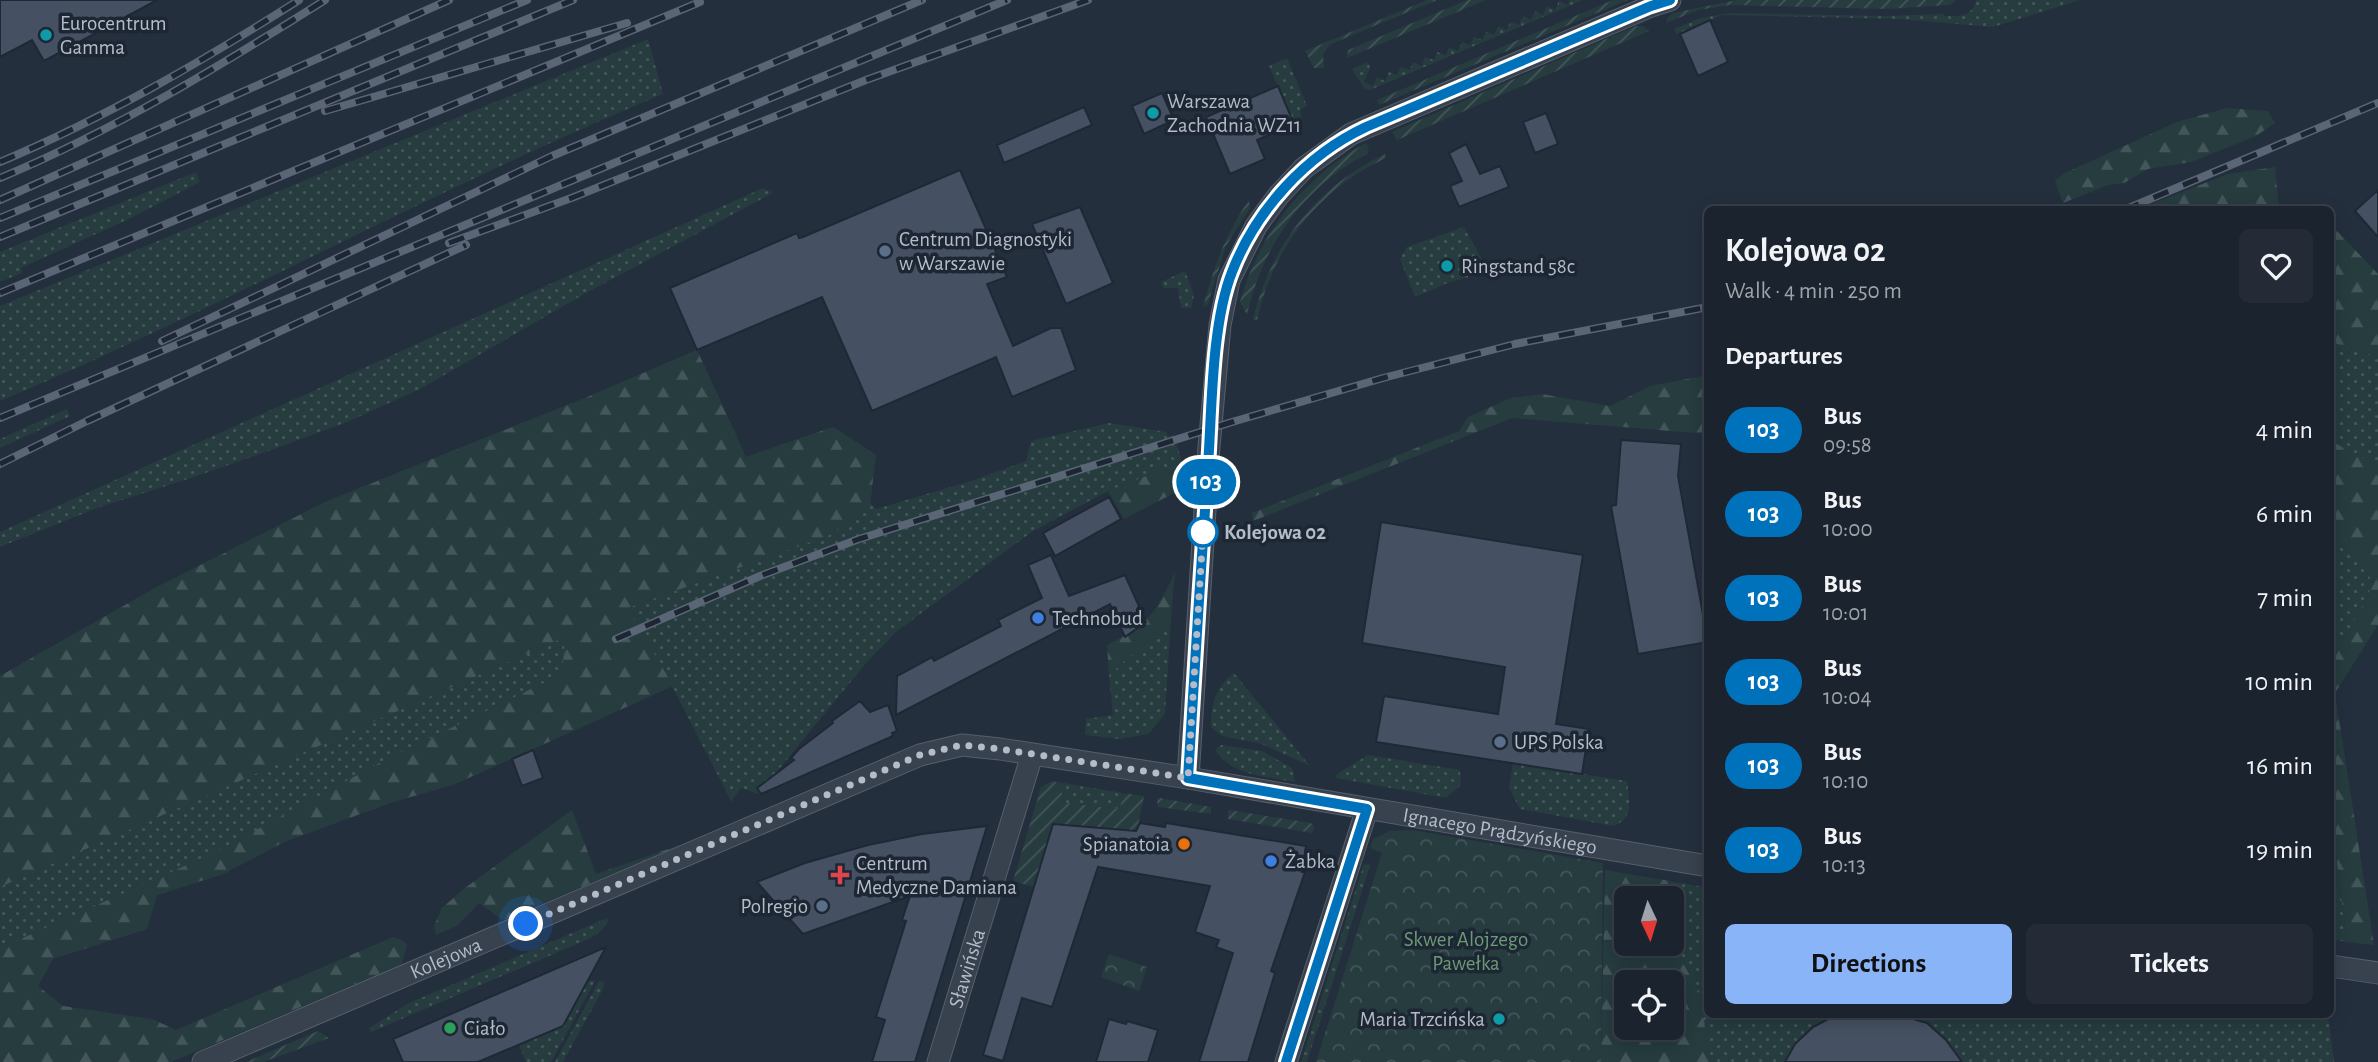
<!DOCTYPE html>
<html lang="en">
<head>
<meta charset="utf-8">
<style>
	body { margin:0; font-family:"Alegreya Sans",sans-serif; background:#242b36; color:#f1f3f6; height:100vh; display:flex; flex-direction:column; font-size:26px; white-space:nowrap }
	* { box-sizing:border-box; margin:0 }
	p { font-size:23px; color:#a0a4aa }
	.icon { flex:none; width:38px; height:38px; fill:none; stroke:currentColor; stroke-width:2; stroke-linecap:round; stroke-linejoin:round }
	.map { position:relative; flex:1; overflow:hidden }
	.side { position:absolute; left:1704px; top:206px; width:630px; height:812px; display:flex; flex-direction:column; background:#1b232e; border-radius:10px; box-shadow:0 4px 18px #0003,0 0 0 2px #39404a }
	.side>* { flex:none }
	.badge { padding:0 14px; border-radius:23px; font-size:24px; line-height:46px }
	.needle { width:46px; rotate:176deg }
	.fabs { position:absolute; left:1614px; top:886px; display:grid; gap:14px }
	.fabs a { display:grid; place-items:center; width:70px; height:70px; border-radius:10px; background:#1b232e; box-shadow:0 4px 18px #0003,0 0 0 2px #39404a; font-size:35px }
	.you { position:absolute; width:35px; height:35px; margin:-18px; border:5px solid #fff; border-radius:50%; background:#1a73e8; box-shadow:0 0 0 10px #1a73e833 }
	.map>.badge { position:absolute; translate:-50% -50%; box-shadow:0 0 0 4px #fff }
	h2 { padding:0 21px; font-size:26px; line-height:63px }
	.round { display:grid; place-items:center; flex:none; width:74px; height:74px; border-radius:10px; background:#242b36 }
	.summary { display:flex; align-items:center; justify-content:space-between; height:119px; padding:0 21px }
	h1 { font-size:33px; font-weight:600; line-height:52px }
	.action { display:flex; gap:14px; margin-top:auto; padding:14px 21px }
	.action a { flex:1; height:80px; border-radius:10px; background:#8ab4f8; color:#111; font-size:28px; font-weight:600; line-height:80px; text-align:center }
	.action a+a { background:#242b36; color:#f1f3f6 }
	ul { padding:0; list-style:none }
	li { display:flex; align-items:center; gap:21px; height:84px; padding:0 21px }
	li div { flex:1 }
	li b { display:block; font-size:26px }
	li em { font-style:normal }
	li .badge { min-width:77px; font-weight:700; text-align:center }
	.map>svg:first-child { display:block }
	.grass { fill:url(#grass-dots) }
	.forest { fill:url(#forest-firs); fill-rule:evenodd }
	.park { fill:url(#park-crowns) }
	.garden { fill:url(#garden-furrows) }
	.building { fill:#455162; stroke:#1f2835; stroke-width:2 }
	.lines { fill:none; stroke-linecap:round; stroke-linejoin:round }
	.minor-casing { stroke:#565f6c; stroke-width:23 }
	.minor { stroke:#38414e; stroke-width:21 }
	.rail-casing { stroke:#5a6575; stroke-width:8 }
	.rail { stroke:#1d2633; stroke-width:5; stroke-dasharray:16; stroke-linecap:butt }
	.line-casing { stroke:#fff; stroke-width:16 }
	.line { stroke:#0072bc; stroke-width:10 }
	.walk { stroke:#b4bcc9; stroke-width:7; stroke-dasharray:0 12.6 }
	.culture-dot { fill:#0f9aa8; stroke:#1d2633; stroke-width:2.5 }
	.service-dot { fill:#5c6f8a; stroke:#1d2633; stroke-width:2.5 }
	.stop-dot { fill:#fff; stroke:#0072bc; stroke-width:3.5 }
	.shop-dot { fill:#3f7fe0; stroke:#1d2633; stroke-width:2.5 }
	.food-dot { fill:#e8710a; stroke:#1d2633; stroke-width:2.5 }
	.health-dot { fill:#e0444e; stroke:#1d2633; stroke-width:2.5 }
	.leisure-dot { fill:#2e9e5b; stroke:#1d2633; stroke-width:2.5 }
	.labels { text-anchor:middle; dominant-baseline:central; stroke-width:7; stroke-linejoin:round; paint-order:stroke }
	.poi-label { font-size:21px; fill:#b4bcc9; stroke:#1d2633; text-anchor:start }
	.stop-label { font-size:21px; font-weight:bold; fill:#b4bcc9; stroke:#1d2633; text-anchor:start }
	.street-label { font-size:21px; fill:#b4bcc9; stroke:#1d2633 }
	.park-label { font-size:21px; fill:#6b9a76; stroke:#1d2633 }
</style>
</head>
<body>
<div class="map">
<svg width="2378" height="1062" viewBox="0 0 2378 1062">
	<defs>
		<pattern id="grass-dots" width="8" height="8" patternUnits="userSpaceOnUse" patternTransform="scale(1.75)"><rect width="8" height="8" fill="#263c3f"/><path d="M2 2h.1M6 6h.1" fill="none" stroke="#435659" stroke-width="1.8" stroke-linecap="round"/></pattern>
		<pattern id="forest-firs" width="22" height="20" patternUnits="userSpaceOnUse" patternTransform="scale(1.75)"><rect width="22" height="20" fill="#263c3f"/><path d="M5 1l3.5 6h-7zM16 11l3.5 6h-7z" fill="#435659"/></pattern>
		<pattern id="park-crowns" width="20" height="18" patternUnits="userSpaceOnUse" patternTransform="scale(1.75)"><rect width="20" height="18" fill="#263c3f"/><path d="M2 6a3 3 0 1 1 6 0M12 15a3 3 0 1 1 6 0" fill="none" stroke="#435659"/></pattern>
		<pattern id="garden-furrows" width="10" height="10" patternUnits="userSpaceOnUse" patternTransform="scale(1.75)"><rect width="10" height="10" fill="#263c3f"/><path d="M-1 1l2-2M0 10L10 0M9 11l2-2" fill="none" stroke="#435659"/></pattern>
	</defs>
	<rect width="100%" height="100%" fill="#242f3e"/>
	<path class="grass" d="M 1570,0 L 1583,0 L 1370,90 L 1364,88 L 1352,69 L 1366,63 L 1369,64 L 1370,67 L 1364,82 L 1373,86 L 1377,77 L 1385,81 L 1389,72 L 1397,75 L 1401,67 L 1410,70 L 1413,62 L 1422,66 L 1425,57 L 1434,60 L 1437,52 L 1446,55 L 1449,47 L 1458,51 L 1462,42 L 1470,45 L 1474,37 L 1482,40 L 1486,32 L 1494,35 L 1498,26 L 1507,30 L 1510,22 L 1519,25 L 1523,16 L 1531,20 L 1535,11 L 1543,15 L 1547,6 L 1555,10 L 1559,1 L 1567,5 Z
		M 1976,0 L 2080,0 L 1993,27 L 1899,19 L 1722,15 L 1677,34 L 1674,29 L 1701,18 L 1730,13 L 1886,16 L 1944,14 L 1945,16 C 1960,16 1972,17 1976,0 Z
		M 648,39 L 663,94 C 438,187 225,307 0,401 L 0,306 Z
		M 1287,58 L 1307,106 L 1300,109 L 1302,119 L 1297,128 L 1294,124 L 1269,66 Z
		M 196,172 L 200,182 L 129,219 L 21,268 L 22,273 L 0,282 L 0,252 Z
		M 763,188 L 773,193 L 586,293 L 420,389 L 347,422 L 285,445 L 197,476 L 97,508 L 0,547 L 0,532 Z
		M 1464,227 L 1484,263 L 1484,273 L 1450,282 L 1415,297 L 1400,259 L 1407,247 Z
		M 1185,271 L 1194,295 L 1191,308 L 1181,308 L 1178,288 L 1164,288 L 1161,282 Z
		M 2331,342 L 2378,357 L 2378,466 L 2331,441 Z
		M 697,350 L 746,457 L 833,427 L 876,455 L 870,503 L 876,509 L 971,481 L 1026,461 L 1031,441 L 1109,423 L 1166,432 L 1168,436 L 1174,435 L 1182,462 L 1108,491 L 1033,531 L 897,631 L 866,663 L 770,780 L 761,795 L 741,788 L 731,801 L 672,686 L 455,784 L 390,803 L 284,842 L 223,874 L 157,895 L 0,962 L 0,676 L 157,587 L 325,502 L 585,398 Z
		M 67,409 L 70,416 L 0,448 L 0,439 Z
		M 2331,534 L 2358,561 L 2374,583 L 2331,665 Z
		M 1171,619 L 1165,714 L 1148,734 L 1120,739 L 1085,735 L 1086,719 L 1113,715 L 1109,675 Z
		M 1234,673 L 1310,766 L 1262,744 L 1222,736 L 1211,727 C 1210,706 1217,685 1234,673 Z
		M 1221,745 L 1262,751 L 1292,768 L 1295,782 C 1267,777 1232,776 1215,750 Z
		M 1368,755 L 1460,770 L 1461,785 L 1446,798 L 1336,778 L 1337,774 Z
		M 1513,763 L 1627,781 C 1629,800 1635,817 1614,826 L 1520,809 L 1509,788 Z
		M 1057,782 L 1123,793 L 1121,809 L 1066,803 Z
		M 2331,815 L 2347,942 L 2331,939 Z
		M 1364,864 L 1370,866 L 1307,1062 L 1301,1062 Z
		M 1676,882 L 1708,888 L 1708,1015 L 2328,1015 L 2334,1062 L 1709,1062 L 1701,994 L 1679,951 Z
		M 607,918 L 609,921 L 600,932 L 591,938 L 371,1032 L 369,1028 L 409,1003 Z
		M 587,981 L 595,981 L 551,1062 L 526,1062 L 519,1045 L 563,1025 Z
		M 599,981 L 604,982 L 603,989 L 563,1062 L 555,1062 Z"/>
	<path class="forest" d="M 2227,108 L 2268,111 L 2275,123 L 2256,136 L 2191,162 L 2148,169 L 2124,183 L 2108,185 L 2063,203 L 2055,181 L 2065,173 L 2177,122 Z
		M 2275,167 L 2279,210 L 2136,210 L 2228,174 Z
		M 2336,230 L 2378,274 L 2378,357 L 2331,342 L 2331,232 Z
		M 697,350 L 746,457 L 833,427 L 876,455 L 870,503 L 830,535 L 628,608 L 673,686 L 455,784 L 390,803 L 284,842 L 223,874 L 157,895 L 147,929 L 53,959 L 38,986 L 63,1006 L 152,1019 L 176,1030 L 393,937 L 404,941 L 407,945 L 402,964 L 171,1062 L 0,1062 L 0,948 L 214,853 L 383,761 L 562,674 L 565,637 L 0,887 L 0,676 L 157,587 L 325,502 L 585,398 Z
		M 1708,375 L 1708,434 L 1512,418 L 1253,521 L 1252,513 L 1459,431 L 1468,417 L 1511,398 L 1542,394 L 1610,406 L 1650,386 Z
		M 2331,441 L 2378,466 L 2378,625 L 2335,693 L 2374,945 L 2347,942 L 2331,815 L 2331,665 L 2374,583 L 2358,561 L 2331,534 Z
		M 1182,462 L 1180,490 L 1124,519 L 1108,491 Z
		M 1175,572 L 1171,619 L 1109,675 L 1107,645 C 1149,625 1155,614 1175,572 Z
		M 572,810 L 596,874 L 694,840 L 503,920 L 479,903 L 458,925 L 436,935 L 434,926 L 442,908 L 465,888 Z
		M 1605,870 L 1676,882 L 1679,951 L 1701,994 L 1709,1062 L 1601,1062 ZM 1626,898 L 1671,898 L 1671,943 L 1626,943 ZM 1626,982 L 1671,982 L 1671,1027 L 1626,1027 Z"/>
	<path class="park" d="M 1412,830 L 1603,863 L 1601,1062 L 1316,1062 L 1382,853 L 1370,848 L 1373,839 L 1390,831 Z
		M 1109,954 L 1147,967 L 1139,991 L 1101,977 Z"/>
	<path class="garden" d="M 1427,0 L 1437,0 L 1331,44 L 1323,54 L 1324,68 L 1314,68 L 1305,51 Z
		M 1467,0 L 1486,0 L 1347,58 L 1348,50 Z
		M 1613,0 L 1628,0 L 1379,105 L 1377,100 Z
		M 1737,0 L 1956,0 L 1950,5 L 1886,9 L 1730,5 L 1698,10 L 1666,23 L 1668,17 L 1673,13 Z
		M 1636,26 L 1643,26 L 1649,31 L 1397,140 L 1392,132 Z
		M 1366,143 L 1369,149 L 1367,154 C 1304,186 1262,247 1247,315 L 1240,302 C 1259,233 1303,178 1366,143 Z
		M 1385,154 L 1386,158 C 1319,189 1273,247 1257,320 L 1253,319 C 1271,245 1316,187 1385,154 Z
		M 1249,200 L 1250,208 L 1226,246 L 1208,304 L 1203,307 C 1213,268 1226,233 1249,200 Z
		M 1052,781 L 1057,782 L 1066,803 L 1120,809 L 1123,793 L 1144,796 L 1137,831 L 1053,824 L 1034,887 L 1013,881 L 1041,787 Z
		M 1160,798 L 1211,807 L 1211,814 L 1158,807 L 1157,799 Z
		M 1229,810 L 1311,823 L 1314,827 L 1313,833 L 1228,819 L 1228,811 Z
		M 318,1031 L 329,1038 L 263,1062 L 246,1062 Z"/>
	<path class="building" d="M 0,0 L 157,0 L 44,61 L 32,40 L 0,57 Z
		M 1710,20 L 1728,62 L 1698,76 L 1680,34 Z
		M 1278,86 L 1294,124 L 1257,140 L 1265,159 L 1230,174 L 1206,117 Z
		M 1162,93 L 1174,120 L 1144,134 L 1132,106 Z
		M 1084,107 L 1092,125 L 1004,163 L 997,145 Z
		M 1546,113 L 1558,144 L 1535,153 L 1523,122 Z
		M 1466,144 L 1480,174 L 1500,166 L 1509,187 L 1459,207 L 1450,186 L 1462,181 L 1449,153 Z
		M 960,170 L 1007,277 L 987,284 L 1013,346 L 1051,328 L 1061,328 L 1076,370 L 1012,397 L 996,357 L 872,411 L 822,297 L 697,350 L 670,288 L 797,233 L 799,238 L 803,237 Z
		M 2378,190 L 2378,237 L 2355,211 Z
		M 1080,207 L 1113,283 L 1066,304 L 1032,224 Z
		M 1621,440 L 1681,444 L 1678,476 L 1708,642 L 1638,654 L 1611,506 L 1616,505 Z
		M 1109,497 L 1121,519 L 1055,556 L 1043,533 Z
		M 1381,522 L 1583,555 L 1556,724 L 1589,729 L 1582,774 L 1376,742 L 1384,696 L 1498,714 L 1505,667 L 1362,643 Z
		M 1051,555 L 1069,596 L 1125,575 L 1146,622 L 1125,637 L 1110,604 L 896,715 L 897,676 L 932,657 L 934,661 L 1001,626 L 998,620 L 1042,598 L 1028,565 Z
		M 860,701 L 870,712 L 888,705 L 897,731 L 892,733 L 893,736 L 761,794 L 757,788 L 794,760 L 791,758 L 799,749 L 833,723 L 832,721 Z
		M 533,750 L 543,778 L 522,786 L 512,759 Z
		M 1140,823 L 1165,827 L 1166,823 L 1306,846 L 1302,872 L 1305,872 L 1271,971 L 1275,973 L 1248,1062 L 1199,1062 L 1233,953 L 1216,947 L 1219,940 L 1195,932 L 1210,886 L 1098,867 L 1052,1007 L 1022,998 L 1003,1061 L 983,1055 L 1053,824 L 1136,831 Z
		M 987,826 L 915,1062 L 872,1062 L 885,1020 L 876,1017 L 906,921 L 902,920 L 910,896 L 803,934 L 757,882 L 805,863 L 868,845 L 922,834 Z
		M 606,947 L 563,1026 L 478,1062 L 403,1062 L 393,1039 Z
		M 1846,1015 L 1899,1015 L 1927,1023 L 1946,1040 L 1962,1062 L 1785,1062 L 1795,1044 L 1813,1027 L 1832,1017 Z
		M 1109,1019 L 1126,1024 L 1127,1021 L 1158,1030 L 1148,1062 L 1096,1062 Z"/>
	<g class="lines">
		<g class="minor-casing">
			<g id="minor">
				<path d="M 1188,778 L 1209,447 L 1220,325 L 1229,280 L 1256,226 L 1278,196 L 1304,168 L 1351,134 L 1651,6 L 1670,0"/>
				<path d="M 2331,966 L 2378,973"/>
				<path id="s1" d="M 203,1062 L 920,755 L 962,745 L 1000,749 L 1188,778 L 1708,866"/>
				<path id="s2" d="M 938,1062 L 1032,755"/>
				<path d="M 1286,1062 L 1367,809"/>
			</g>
		</g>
		<use href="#minor" class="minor"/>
		<g class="rail-casing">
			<path id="rail" d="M 325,111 L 627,23
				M 0,162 C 105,118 203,61 299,0
				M 0,178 C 115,130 220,66 325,0
				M 0,200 L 449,0
				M 2124,210 L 2378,103
				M 0,218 L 527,0
				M 0,237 L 573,0
				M 449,243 L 574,197 L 866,80 L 1088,0
				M 0,293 L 700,2
				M 162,341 L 552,156 L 922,0
				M 0,418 L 1007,0
				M 0,464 L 87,421 L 466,245
				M 616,639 L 760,576 L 859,539 L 1232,422 L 1383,378 L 1515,344 L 1708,307"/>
		</g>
		<use href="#rail" class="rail"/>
	</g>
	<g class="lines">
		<g class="line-casing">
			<path id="line" d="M 1286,1062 L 1367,809 L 1188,778 C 1195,669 1201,559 1209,450 C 1212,397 1213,320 1232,272 C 1256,210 1306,155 1366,127 L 1651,6 L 1670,0"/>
		</g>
		<use href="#line" class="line"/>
		<path class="walk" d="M 526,924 L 920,755 L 962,745 L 1000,749 L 1188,778 L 1203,532"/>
	</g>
	<g class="culture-dot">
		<circle cx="46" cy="35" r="7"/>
		<circle cx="1153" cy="113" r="7"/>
		<circle cx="1447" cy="266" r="7"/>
		<circle cx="1499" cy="1019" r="7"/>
	</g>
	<g class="service-dot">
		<circle cx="885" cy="251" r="7"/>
		<circle cx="1500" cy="742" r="7"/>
		<circle cx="822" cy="906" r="7"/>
	</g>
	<circle class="stop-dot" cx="1203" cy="532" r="14"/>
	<g class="shop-dot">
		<circle cx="1038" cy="618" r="7"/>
		<circle cx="1271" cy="861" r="7"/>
	</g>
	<circle class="food-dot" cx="1184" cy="844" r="7"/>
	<path class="health-dot" d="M836.5 864.5h7v7h7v7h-7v7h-7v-7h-7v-7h7z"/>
	<circle class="leisure-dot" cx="450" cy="1028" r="7"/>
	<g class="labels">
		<g class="poi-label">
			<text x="60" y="23">Eurocentrum<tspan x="60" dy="24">Gamma</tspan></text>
			<text x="1167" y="101">Warszawa<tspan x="1167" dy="24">Zachodnia WZ11</tspan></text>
			<text x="899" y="239">Centrum Diagnostyki<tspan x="899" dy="24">w Warszawie</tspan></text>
			<text x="1461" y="266">Ringstand 58c</text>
			<text x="1052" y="618">Technobud</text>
			<text x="1514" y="742">UPS Polska</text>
			<text x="1170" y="844" text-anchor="end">Spianatoia</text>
			<text x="1285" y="861">Żabka</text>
			<text x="856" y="863">Centrum<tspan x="856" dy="24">Medyczne Damiana</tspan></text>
			<text x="808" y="906" text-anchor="end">Polregio</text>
			<text x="1485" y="1019" text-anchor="end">Maria Trzcińska</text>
			<text x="464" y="1028">Ciało</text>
		</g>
		<g class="stop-label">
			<text x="1224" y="532">Kolejowa 02</text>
		</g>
		<g class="street-label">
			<text stroke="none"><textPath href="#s1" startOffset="1368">Ignacego Prądzyńskiego</textPath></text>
			<text stroke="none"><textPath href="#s1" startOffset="264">Kolejowa</textPath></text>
			<text stroke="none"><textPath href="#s2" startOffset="98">Sławińska</textPath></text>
		</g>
		<g class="park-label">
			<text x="1466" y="939">Skwer Alojzego<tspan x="1466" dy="24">Pawełka</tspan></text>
		</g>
	</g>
</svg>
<div class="fabs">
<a><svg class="needle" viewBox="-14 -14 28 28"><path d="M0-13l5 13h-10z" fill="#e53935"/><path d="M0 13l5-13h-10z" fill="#a0a4aa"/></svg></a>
<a><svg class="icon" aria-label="locate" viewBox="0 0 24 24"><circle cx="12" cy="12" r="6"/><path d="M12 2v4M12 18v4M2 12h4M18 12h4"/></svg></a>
</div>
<div class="you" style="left:526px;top:924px"></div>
<b class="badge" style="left:1206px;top:482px;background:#0072bc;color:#fff">103</b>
<section class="side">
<div class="summary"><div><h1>Kolejowa 02</h1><p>Walk · 4 min · 250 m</p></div><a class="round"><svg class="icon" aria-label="heart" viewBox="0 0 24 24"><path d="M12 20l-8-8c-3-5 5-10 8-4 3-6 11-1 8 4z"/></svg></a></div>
<h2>Departures</h2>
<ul>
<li><span class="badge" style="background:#0072bc;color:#fff">103</span><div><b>Bus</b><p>09:58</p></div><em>4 min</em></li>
<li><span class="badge" style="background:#0072bc;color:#fff">103</span><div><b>Bus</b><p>10:00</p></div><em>6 min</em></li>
<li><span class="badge" style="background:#0072bc;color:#fff">103</span><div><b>Bus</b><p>10:01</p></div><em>7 min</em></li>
<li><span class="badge" style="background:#0072bc;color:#fff">103</span><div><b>Bus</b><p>10:04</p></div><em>10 min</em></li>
<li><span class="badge" style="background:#0072bc;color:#fff">103</span><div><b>Bus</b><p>10:10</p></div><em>16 min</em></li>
<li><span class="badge" style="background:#0072bc;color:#fff">103</span><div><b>Bus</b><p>10:13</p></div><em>19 min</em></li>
</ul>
<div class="action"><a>Directions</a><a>Tickets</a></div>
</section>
</div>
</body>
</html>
